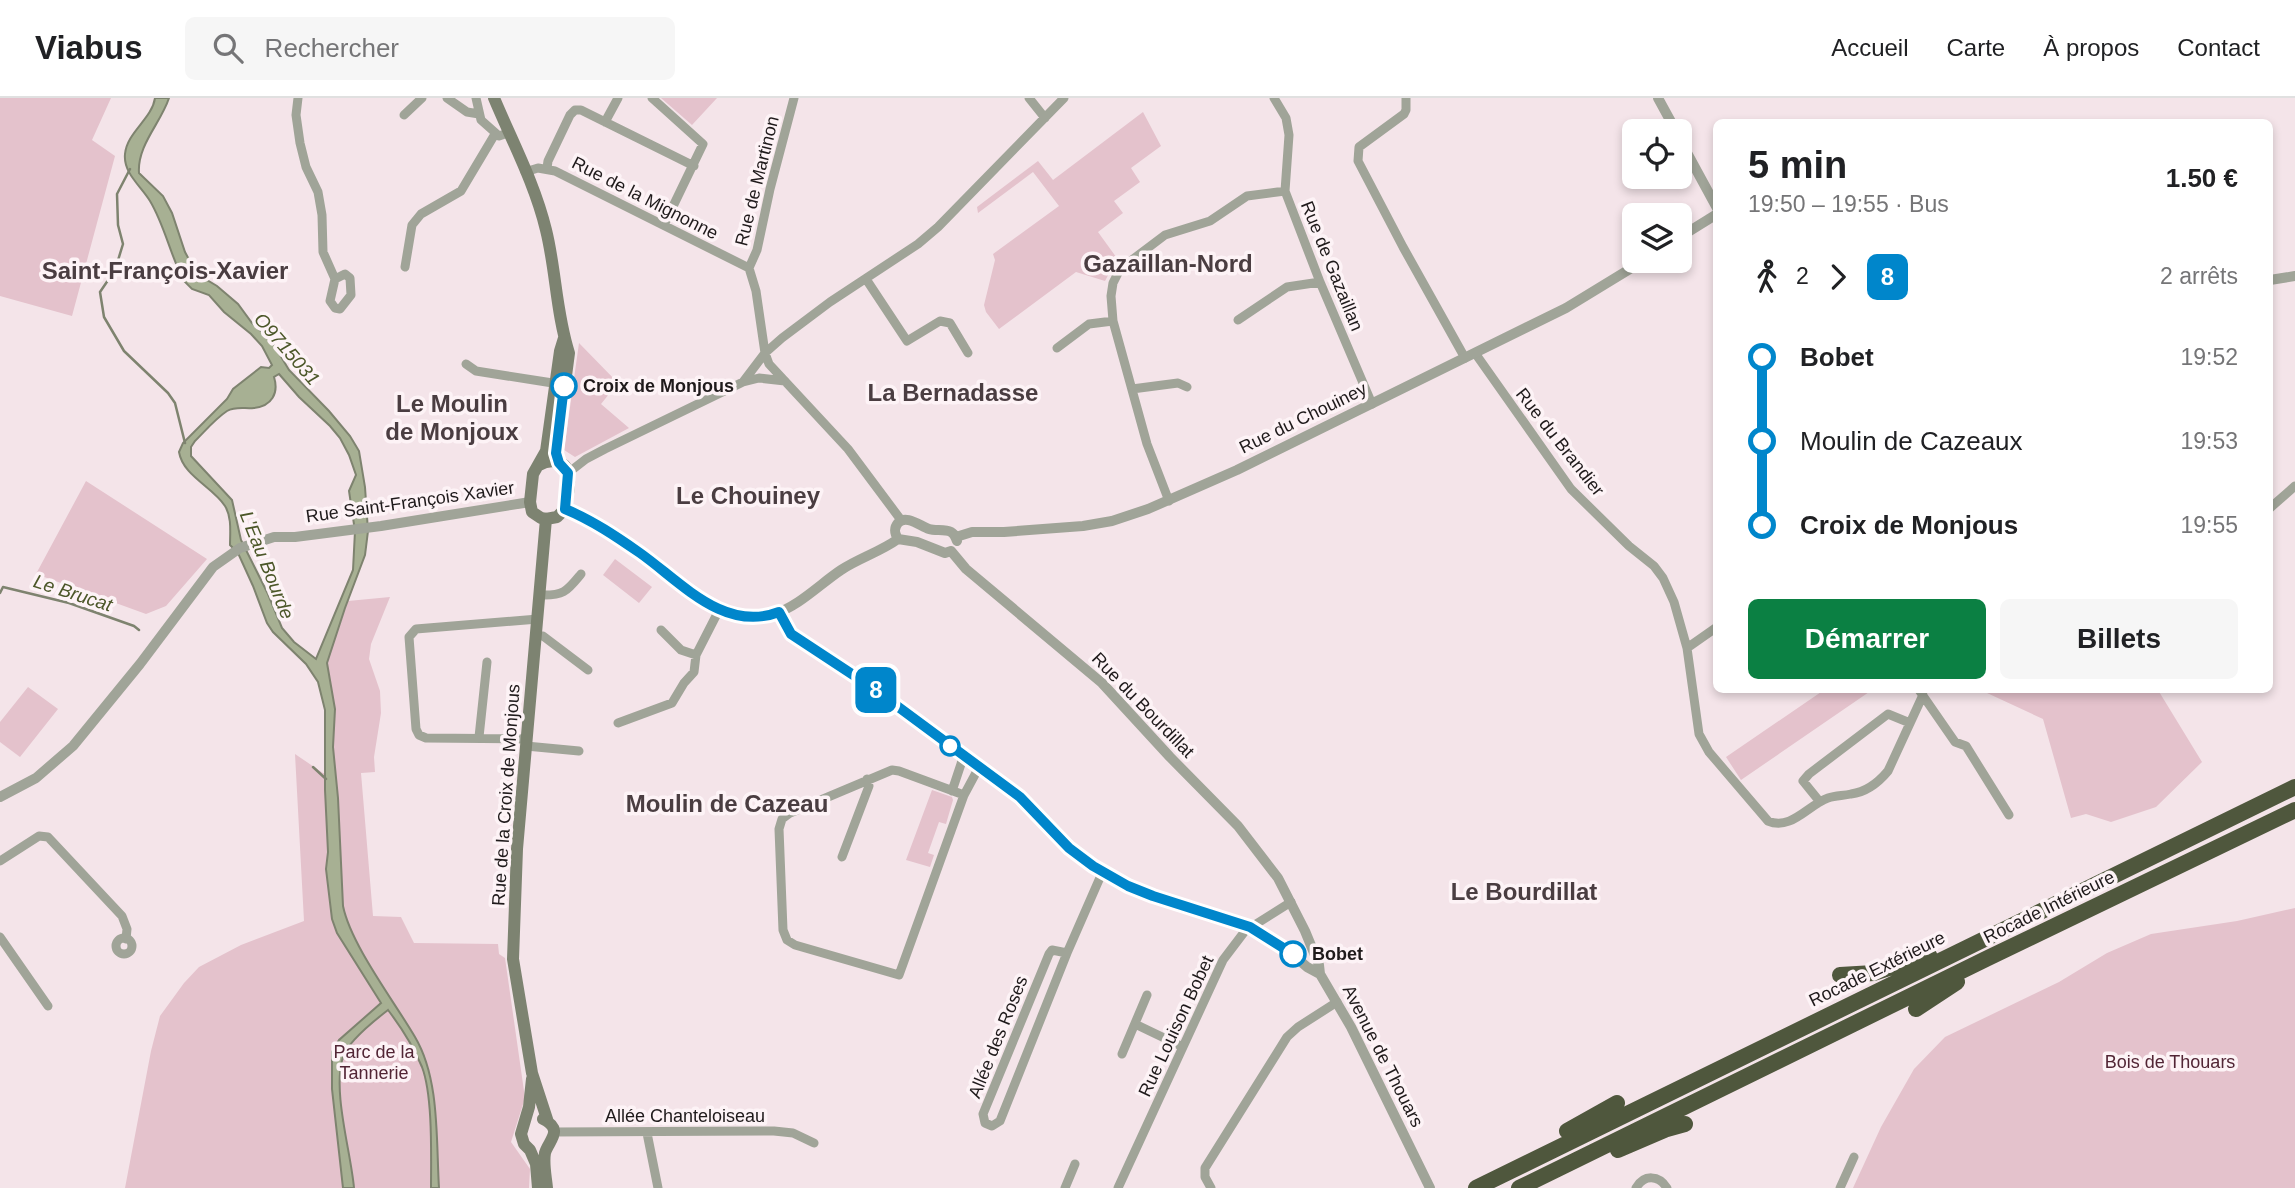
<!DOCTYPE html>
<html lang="fr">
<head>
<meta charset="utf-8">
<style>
	body { margin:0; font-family:Helvetica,sans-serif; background:#f6f6f6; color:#202124; height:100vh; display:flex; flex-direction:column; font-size:26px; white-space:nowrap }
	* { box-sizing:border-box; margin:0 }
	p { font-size:23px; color:#757577 }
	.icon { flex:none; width:38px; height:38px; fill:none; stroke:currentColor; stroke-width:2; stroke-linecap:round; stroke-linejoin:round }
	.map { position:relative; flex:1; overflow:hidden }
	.details { position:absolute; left:1713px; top:21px; width:560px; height:574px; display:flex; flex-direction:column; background:#fff; border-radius:10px; box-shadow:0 4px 10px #0003 }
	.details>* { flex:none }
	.badge { padding:0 14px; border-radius:10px; font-size:24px; line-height:46px }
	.tools { position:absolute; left:1622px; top:21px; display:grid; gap:14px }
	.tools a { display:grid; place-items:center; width:70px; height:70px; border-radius:10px; background:#fff; box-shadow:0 4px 10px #0003; font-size:35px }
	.map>.badge { position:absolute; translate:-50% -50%; box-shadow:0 0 0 4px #fff }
	.legs { display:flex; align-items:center; gap:10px; height:77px; padding:0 35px; font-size:23px }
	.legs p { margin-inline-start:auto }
	.summary { display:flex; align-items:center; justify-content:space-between; height:119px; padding:0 35px }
	h1 { font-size:38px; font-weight:700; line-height:52px }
	.primary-button { display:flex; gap:14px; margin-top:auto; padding:14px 35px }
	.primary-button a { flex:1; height:80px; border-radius:10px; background:#0b8043; color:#fff; font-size:28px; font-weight:700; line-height:80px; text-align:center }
	.primary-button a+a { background:#f6f6f6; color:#202124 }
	ul { padding:0 35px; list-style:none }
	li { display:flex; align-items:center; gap:24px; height:84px; font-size:26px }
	li i { display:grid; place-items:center; width:10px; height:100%; margin:0 9px; background:currentColor }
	li i::after { content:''; width:18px; height:18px; margin:-9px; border:5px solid; border-radius:50%; background:#fff }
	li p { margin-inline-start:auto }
	li:first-child i { background:linear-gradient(#0000 50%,currentColor 0) }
	li:last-child i { background:linear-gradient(currentColor 50%,#0000 0) }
	header { display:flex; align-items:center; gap:42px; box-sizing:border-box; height:98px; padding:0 35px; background:#fff; border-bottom:2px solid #e0e0e0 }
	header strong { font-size:33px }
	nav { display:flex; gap:38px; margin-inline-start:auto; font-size:24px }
	.search { width:490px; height:63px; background:#f6f6f6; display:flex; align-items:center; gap:18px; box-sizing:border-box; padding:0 24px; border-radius:10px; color:#757577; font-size:26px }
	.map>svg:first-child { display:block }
	.green { fill:#e4c2cc }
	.water { fill:#a7b093; stroke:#7e836f; stroke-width:2; fill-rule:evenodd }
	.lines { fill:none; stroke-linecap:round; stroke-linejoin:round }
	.stream { stroke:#7e836f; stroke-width:2.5 }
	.minor { stroke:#a0a498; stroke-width:9 }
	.tertiary { stroke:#a0a498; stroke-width:10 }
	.secondary { stroke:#7d8371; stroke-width:12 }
	.motorway { stroke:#4f573d; stroke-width:16 }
	.line-1-casing { stroke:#fff; stroke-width:16 }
	.line-1 { stroke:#0086cb; stroke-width:10 }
	.stop-1-dot { fill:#fff; stroke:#0086cb; stroke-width:3.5 }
	.labels { text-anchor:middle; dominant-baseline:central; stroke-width:7; stroke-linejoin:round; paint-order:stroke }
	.street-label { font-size:18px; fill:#1f1a1b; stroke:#fdf3f6 }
	.stop-label { font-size:18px; font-weight:bold; fill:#1f1a1b; stroke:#fdf3f6; text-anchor:start }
	.park-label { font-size:18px; fill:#522535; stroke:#fdf3f6 }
	.water-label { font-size:19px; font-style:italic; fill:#4c5729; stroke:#fdf3f6 }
	.district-label { font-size:24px; font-weight:bold; fill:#4a3d41; stroke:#fdf3f6 }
</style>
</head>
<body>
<header>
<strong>Viabus</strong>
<div class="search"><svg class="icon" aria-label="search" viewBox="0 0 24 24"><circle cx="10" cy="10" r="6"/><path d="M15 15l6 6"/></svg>Rechercher</div>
<nav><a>Accueil</a><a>Carte</a><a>À propos</a><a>Contact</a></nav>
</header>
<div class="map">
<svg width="2295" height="1090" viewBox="0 0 2295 1090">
	<rect width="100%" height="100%" fill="#f4e4e9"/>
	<path class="green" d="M 0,0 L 111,0 L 92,42 L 115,58 L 72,218 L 0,198 Z
		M 661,0 L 717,0 L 692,27 Z
		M 1143,14 L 1161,48 L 1131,70 L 1140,84 L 1114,103 L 1123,115 L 1098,134 L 1119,163 L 1113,168 L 1105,183 L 1076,174 L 999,231 L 986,214 L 984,207 L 995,162 L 993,156 L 1059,108 L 1033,74 L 978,115 L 977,109 L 1038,63 L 1053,82 Z
		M 579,245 L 618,285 L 601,306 L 629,330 L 575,359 L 564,352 Z
		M 86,383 L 207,461 L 166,508 L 146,516 L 36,476 Z
		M 615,461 L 652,489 L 639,505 L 603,477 Z
		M 390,499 L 371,546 L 369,561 L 380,593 L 381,615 L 374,659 L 375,674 L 361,675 L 373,818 L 401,819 L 414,845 L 498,846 L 499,856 L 505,860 L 525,1000 L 511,1044 L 530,1071 L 529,1090 L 125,1090 L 151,953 L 160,918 L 184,885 L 199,869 L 241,847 L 304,823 L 295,656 L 323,675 L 335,674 L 333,649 L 335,611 L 327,565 L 348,503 Z
		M 28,589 L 58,611 L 20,659 L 0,644 L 0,624 Z
		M 1824,592 L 1872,592 L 1741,682 L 1726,659 Z
		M 1985,592 L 2158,592 L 2202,664 L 2156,709 L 2111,724 L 2086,716 L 2071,720 L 2043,621 L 1987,595 Z
		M 932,692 L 952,699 L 953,702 L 946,726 L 939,724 L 928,755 L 934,757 L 930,769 L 906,762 Z
		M 2295,810 L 2295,1090 L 1853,1090 L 1881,1029 L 1914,971 L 1945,939 L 2059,884 L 2107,855 L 2151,836 L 2237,823 Z"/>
	<path class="water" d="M 155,0 L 169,0 C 161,25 137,47 139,75 L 163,98 L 172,115 L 185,154 L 193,169 L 202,179 L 217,188 L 238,206 L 252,225 L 271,242 L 289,272 L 329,313 L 350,338 L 359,353 L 365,389 L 368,433 L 365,457 L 345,510 L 327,565 L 335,611 L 333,649 L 338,700 L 343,808 C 351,847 394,903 415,939 C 440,981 436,1042 439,1090 L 431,1090 C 431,1058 433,998 422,969 C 414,950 401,929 388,912 C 375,922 348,943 343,959 C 332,993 351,1054 354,1090 L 343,1090 L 332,991 L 332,954 L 339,942 L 381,905 L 337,835 L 332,821 L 326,771 L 328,754 L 325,692 L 325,612 L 318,584 L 306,566 L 273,534 L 267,525 L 253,488 L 238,455 L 230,447 C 230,435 232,419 225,408 C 213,389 183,378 179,354 L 183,345 L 227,301 L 233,291 L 261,269 L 269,270 L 272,267 L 262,248 L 251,236 L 224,214 L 209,197 L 192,191 L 184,183 C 170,157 165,128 150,103 C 141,88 123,75 125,56 C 127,34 152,21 155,0 ZM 279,276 L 299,299 L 330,328 L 340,340 L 349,357 L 356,377 L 349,393 L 355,433 L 353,472 L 316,561 L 294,544 L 282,530 L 268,496 L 241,442 L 232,402 L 191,358 L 191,349 L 195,343 C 205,333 215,321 227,313 C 236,308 245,311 254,310 C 272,308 279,295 274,279 Z"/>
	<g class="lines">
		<path class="stream" d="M 130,71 L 117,96 L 118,127 L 123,146 L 115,172 L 100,194 L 104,219 L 124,253 L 168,295 L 175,305 L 185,345
			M 0,495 L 3,489 L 69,505 L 134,528 L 139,532
			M 313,669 L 326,681"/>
		<path class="minor" d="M 298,0 L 296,17 L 300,45 L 306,69 L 318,94 L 322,117 L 323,154 L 335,181 L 330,203 L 335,210 L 340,211 L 351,197 L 350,180 L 345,176 L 335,181
			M 447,0 L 467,14 L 479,16
			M 476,0 L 481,22 L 499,38 L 508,35
			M 652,0 L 703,46 L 664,127
			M 794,0 L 770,91 L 757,152 L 749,170 L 756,193 L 765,255 L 769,266 L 848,351 L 901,422
			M 1029,0 L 1045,20
			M 1274,0 L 1286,20 L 1289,37 L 1285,93 L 1320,184 L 1372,306
			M 1406,0 L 1406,12 L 1404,16 L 1359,49 L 1358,63 L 1403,149 L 1465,260
			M 404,17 L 422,0
			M 605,24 L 618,0
			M 547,70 L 548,63 L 570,17 L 575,12 L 581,12 L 694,68
			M 525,74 L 538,70 L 555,73 L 749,170
			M 405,169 L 412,127 L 421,116 L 461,93 L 495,36
			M 866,181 L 907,243 L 940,223 L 950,225 L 968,255
			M 1238,222 L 1287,189 L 1320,184
			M 1057,250 L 1089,226 L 1113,223
			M 1475,255 L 1571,391 L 1629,448 L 1654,468 L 1663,480 L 1674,504 L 1687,550 L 1699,636 L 1709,654 L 1768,723 C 1791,733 1808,707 1828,700 C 1836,697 1843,698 1851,696 C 1867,694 1878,685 1888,673 L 1923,597
			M 466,266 L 476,273 L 559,286
			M 743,284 L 759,280 L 785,283
			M 1132,291 L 1178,285 L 1187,289
			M 568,375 L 586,361 L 605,351 L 743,284 L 765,255 L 782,240 L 830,204 L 918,146 L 938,129 L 1064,0
			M 1169,403 L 1147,346 L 1113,223 L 1111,198 L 1113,185 L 1120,171 L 1165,137 L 1210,123 L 1247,98 L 1285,93
			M 2270,410 L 2295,388
			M 540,497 C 564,498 567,493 581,476
			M 661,532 L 681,552 L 696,557
			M 537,538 L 543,538 L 588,572
			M 1687,550 L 1717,529
			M 1919,592 L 1955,644 L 1966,648 L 2009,717
			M 618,625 L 672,605 L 684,585 L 694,574 L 696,557 L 719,512
			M 479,639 L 487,564
			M 526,641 L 426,640 L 419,637 L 416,631 L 409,539 L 416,531 L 538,521
			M 526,648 L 579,653
			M 952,693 L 961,666 L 963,657
			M 964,697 L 899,673 L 892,672 L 790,715 L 782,721 L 779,731 L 783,832 L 787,842 L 795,847 L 899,877 L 964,697 L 979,669
			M 1820,704 L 1803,683 L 1809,676 L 1888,616 L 1910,625
			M 842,759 L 869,688 L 867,681
			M 0,763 L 39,738 L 48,739 L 122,818 L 127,831 L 126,841
			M 0,839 L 48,908
			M116 848a8 8 0 1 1 16 0a8 8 0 1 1-16 0Z
			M 1067,855 L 1052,852 L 1049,856 L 983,1016 L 985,1025 L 992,1028 L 1000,1023 L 1067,855 L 1102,775
			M 1135,926 L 1183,949
			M 1122,956 L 1147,897
			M 554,1034 L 774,1033 L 793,1035 L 814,1045
			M 647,1035 L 658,1090
			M 1065,1090 L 1075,1066
			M 1118,1090 L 1223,862 L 1245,833 L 1291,804
			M 1211,1090 L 1205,1079 L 1205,1070 L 1287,939 L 1298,929 L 1337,904
			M 1636,1090 C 1644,1076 1659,1077 1667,1090
			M 1840,1090 L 1854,1059"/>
		<path class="tertiary" d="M 1658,0 L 1676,33
			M 1680,42 L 1717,110
			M 1680,139 L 1717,116
			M 2270,182 L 2295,178
			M 565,411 C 591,422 616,438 639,454 C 678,482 721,534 774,516 C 799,508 820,486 841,472 C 859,460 880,454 898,441
			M 956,439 L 972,434 L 1004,434 L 1083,428 L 1112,423 L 1148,411 L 1237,372 L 1566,210 L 1643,163
			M 898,441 C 895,436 893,431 898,425 C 906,416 920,428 929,431 C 935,433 945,431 951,434 C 955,436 955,439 957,443
			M 898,441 L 917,444 L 945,455 L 951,453
			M 951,453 L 966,471 L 1102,585 L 1170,659 L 1238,728 L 1278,780 L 1305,833 L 1319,867 L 1320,876 L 1351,929 L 1430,1090
			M 779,514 L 791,536 L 864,583 L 1020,699 L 1069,750 L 1093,768 L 1128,788 L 1153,798 L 1250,829 L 1282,847 L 1307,869 L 1320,876
			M 0,699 L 36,680 L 73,648 L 140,566 L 213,469 L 240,450 L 274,439 L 295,439 L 381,428 L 530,404"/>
		<path class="secondary" d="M 494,0 C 512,43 535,86 546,132 C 556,172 556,215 569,255 L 556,354 L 559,364
			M 539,367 C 549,361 565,361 568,375 C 571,385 567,401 565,411 L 557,419 L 546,421 L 541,420 L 532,414 L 530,404 L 533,376 L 546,353 L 560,253 L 564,240
			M 546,421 L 517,751 L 513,861 L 532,975 L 548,1024
			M 532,981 L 529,1009 L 521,1036 L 524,1046 L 530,1052 L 536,1066 L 538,1090
			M 543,1021 C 565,1032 548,1043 545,1055 C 543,1066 546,1079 547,1090"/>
		<path class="motorway" d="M 1840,877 L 1874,875 L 1929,857
			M 1916,911 L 1957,884
			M 1567,1033 L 1617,1005
			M 1618,1052 L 1667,1031 L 1685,1026
			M 1476,1090 L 2295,689
			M 1519,1090 L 1990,859 L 2295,712"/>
	</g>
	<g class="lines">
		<g class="line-1-casing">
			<path id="line-1" d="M 564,288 L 556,355 L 559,365 L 568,375 L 565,411 C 592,422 617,439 640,455 C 681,484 724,535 779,514 L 791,536 L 870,588 L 1020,699 L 1069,750 L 1093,768 L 1128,788 L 1153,798 L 1250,829 L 1293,856"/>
		</g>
		<use href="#line-1" class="line-1"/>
	</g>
	<g class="stop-1-dot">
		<circle cx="564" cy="288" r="12"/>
		<circle cx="950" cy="648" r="9"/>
		<circle cx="1293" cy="856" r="12"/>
	</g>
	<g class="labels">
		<g class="street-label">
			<text transform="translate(757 83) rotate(-76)">Rue de Martinon</text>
			<text transform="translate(645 100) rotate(27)">Rue de la Mignonne</text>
			<text transform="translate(1332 168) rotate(68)">Rue de Gazaillan</text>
			<text transform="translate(1303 320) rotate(-26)">Rue du Chouiney</text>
			<text transform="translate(1560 344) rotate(52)">Rue du Brandier</text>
			<text transform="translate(410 404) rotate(-8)">Rue Saint-François Xavier</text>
			<text transform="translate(1143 607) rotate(46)">Rue du Bourdillat</text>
			<text transform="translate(506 697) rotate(-86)">Rue de la Croix de Monjous</text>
			<text transform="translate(2049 809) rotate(-26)">Rocade Intérieure</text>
			<text transform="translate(1877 871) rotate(-26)">Rocade Extérieure</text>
			<text transform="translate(1176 928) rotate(-65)">Rue Louison Bobet</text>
			<text transform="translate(998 939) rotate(-68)">Allée des Roses</text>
			<text transform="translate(1383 958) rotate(63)">Avenue de Thouars</text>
			<text x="685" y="1018">Allée Chanteloiseau</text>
		</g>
		<g class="stop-label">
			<text x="583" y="288">Croix de Monjous</text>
			<text x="1312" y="856">Bobet</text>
		</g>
		<g class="park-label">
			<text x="374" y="954">Parc de la<tspan x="374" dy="21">Tannerie</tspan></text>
			<text x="2170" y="964">Bois de Thouars</text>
		</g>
		<g class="water-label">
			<text transform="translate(287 251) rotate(49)">O9715031</text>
			<text transform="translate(267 467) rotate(68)">L'Eau Bourde</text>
			<text transform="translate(73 495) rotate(18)">Le Brucat</text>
		</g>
		<g class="district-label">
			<text x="1168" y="165">Gazaillan-Nord</text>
			<text x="165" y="172">Saint-François-Xavier</text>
			<text x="953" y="294">La Bernadasse</text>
			<text x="452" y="305">Le Moulin<tspan x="452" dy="28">de Monjoux</tspan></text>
			<text x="748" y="397">Le Chouiney</text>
			<text x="727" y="705">Moulin de Cazeau</text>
			<text x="1524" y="793">Le Bourdillat</text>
		</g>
	</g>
</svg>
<div class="tools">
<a><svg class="icon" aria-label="locate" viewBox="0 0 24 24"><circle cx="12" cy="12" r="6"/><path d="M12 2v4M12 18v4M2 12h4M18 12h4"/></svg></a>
<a><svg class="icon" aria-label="layers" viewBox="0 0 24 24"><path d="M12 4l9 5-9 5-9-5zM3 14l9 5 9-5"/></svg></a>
</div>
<b class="badge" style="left:876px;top:592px;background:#0086cb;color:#fff">8</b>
<section class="details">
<div class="summary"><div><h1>5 min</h1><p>19:50 – 19:55 · Bus</p></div><b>1.50 €</b></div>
<div class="legs"><svg class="icon" aria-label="walk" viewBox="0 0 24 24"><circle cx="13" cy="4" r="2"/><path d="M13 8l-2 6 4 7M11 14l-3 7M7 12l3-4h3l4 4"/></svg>2<svg class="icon" aria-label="forward" viewBox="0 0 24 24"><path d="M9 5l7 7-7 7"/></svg><b class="badge" style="background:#0086cb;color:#fff">8</b><p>2 arrêts</p></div>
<ul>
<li><i style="color:#0086cb"></i><b>Bobet</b><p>19:52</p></li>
<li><i style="color:#0086cb"></i><span>Moulin de Cazeaux</span><p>19:53</p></li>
<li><i style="color:#0086cb"></i><b>Croix de Monjous</b><p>19:55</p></li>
</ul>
<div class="primary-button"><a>Démarrer</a><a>Billets</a></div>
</section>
</div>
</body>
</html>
